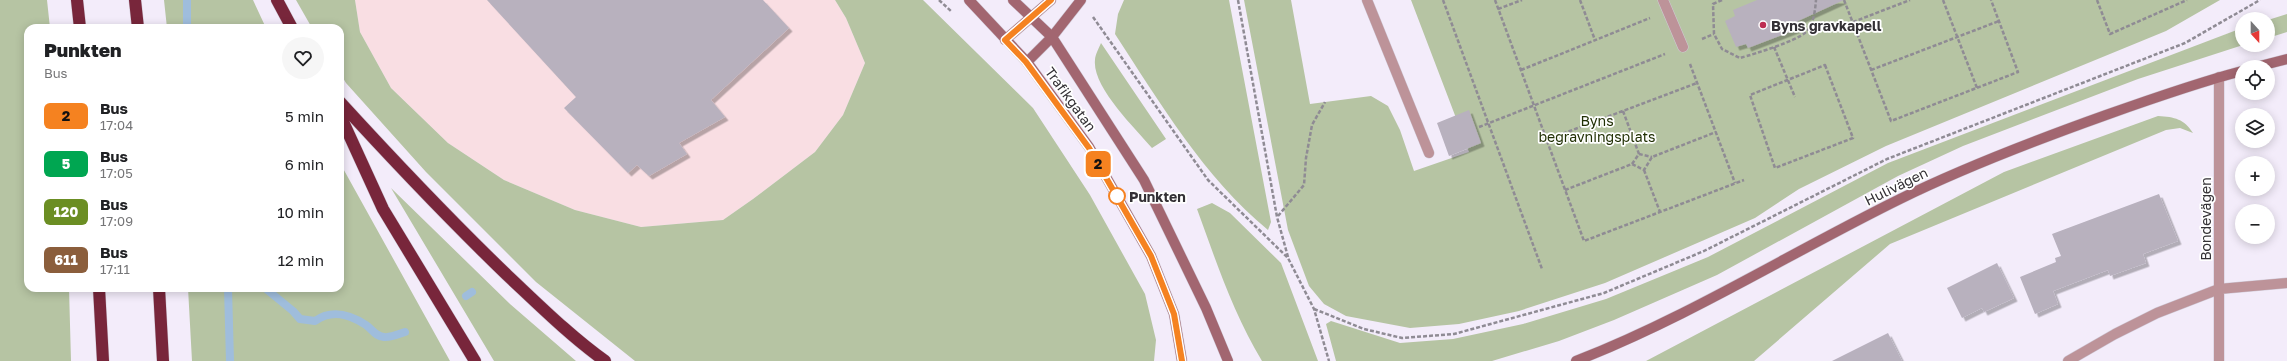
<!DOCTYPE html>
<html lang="en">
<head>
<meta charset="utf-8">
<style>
	body { margin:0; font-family:"Golos Text",sans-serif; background:#f6f6f6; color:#202124; height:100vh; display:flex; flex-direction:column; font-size:15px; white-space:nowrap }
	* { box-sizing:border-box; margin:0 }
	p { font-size:13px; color:#757577 }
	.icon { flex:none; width:22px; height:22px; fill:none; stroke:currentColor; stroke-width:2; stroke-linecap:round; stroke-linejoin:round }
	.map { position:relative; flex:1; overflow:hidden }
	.details { position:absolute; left:24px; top:24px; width:320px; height:268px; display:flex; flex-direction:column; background:#fff; border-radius:12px; box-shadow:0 2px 10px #0003 }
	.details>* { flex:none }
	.badge { padding:0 8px; border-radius:6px; font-size:14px; line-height:26px }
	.needle { width:26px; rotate:159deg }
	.buttons { position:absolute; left:2235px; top:12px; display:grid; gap:8px }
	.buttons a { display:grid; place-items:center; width:40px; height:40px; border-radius:50%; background:#fff; box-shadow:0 2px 10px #0003; font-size:20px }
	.map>.badge { position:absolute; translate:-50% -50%; box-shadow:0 0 0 2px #fff }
	.round { display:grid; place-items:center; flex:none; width:42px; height:42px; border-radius:21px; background:#f6f6f6 }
	.overview { display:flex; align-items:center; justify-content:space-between; height:68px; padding:0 20px }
	h1 { font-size:19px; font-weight:800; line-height:30px }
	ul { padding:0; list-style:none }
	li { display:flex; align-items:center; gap:12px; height:48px; padding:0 20px }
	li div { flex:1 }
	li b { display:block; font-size:15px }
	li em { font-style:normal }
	li .badge { min-width:44px; font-weight:700; text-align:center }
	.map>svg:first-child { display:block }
	.commercial { fill:#f9dee3 }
	.green { fill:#b6c4a3 }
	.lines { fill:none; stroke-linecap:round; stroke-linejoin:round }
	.stream { stroke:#9fbddc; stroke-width:8 }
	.building { fill:#b8b1be; filter:url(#shadow) }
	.lane-casing { stroke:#d0cad7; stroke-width:11 }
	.street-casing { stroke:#d0cad7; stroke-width:11 }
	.secondary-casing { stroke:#d0cad7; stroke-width:11 }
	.highway-casing { stroke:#d0cad7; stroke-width:13 }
	.path { stroke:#8f8b94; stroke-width:2.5; stroke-dasharray:4 2; stroke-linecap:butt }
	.lane { stroke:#bd9399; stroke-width:10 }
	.street { stroke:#bd9399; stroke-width:10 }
	.secondary { stroke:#a26670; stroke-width:10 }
	.highway { stroke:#78263b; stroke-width:12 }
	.line-casing { stroke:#fff; stroke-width:9 }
	.line { stroke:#f58220; stroke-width:6 }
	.poi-dot { fill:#bd2d52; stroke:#fff; stroke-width:1.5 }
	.stop-dot { fill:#fff; stroke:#f58220; stroke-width:2 }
	.labels { text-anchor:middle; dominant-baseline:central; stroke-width:3.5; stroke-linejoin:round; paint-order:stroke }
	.poi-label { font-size:14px; font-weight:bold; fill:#333035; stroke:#fff; text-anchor:start }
	.street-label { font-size:14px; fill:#333035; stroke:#fff }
	.park-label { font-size:14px; fill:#213004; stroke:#fff }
	.stop-label { font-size:14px; font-weight:bold; fill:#333035; stroke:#fff; text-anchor:start }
</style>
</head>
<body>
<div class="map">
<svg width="2287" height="361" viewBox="0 0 2287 361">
	<defs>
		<filter id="shadow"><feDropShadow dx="3.5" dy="3.5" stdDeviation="0" flood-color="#0004"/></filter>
	</defs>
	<rect width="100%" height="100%" fill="#f3ecfa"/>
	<path class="commercial" d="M 355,0 L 835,0 L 846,18 L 865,63 L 843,115 L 815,152 L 753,199 L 723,220 L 641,227 L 575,210 L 504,180 L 448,143 L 391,88 L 360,32 Z"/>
	<path class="green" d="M 0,0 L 47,0 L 50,28 L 28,28 L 28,288 L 69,288 L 71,361 L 0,361 Z
		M 164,0 L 253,0 L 266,28 L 167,28 Z
		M 296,0 L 355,0 L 360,32 L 391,88 L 448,143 L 504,180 L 575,210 L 641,227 L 723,220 L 753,199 L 815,152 L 843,115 L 865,63 L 846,18 L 835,0 L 923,0 L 1033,108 L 1090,195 L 1145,294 L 1156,340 L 1154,361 L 635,361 L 536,282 L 426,172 L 346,83 L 340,73 L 340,28 L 312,28 Z
		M 1124,0 L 1229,0 L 1271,222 L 1268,230 C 1204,177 1160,103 1115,34 L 1118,14 Z
		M 1244,0 L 1291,0 L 1310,104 L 1371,96 L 1388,106 L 1400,130 L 1414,171 L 1469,152 L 1411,0 L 2220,0 L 2166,31 L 1886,146 L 1799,189 L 1755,218 L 1605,283 L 1519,311 L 1459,324 L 1410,328 L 1346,316 L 1324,304 L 1309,286 L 1288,230 Z
		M 2287,14 L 2287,32 L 2268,38 L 2268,20 Z
		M 2242,28 L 2243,45 L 2138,79 L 1963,146 L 1898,176 L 1717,275 L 1614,320 L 1559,341 L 1492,361 L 1336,361 L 1326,324 L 1331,321 L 1400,343 L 1453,339 L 1523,324 L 1606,299 L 1708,257 L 1888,163 Z
		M 1101,43 L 1166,139 L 1152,148 C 1135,128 1092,87 1095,60 C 1095,55 1099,48 1101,43 Z
		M 2158,116 C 2175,117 2184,119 2193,133 L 2180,128 L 2166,130 L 1890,244 L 1754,361 L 1646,361 L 2004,172 Z
		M 340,163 L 450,361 L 192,361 L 188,288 L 340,288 Z
		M 391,188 L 510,304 L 576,361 L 494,361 Z
		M 1212,203 L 1230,213 L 1281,263 L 1318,361 L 1262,361 C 1233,313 1216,261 1197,209 Z"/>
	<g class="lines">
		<path class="stream" d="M 187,0 L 187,28
			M 228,288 L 230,361
			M 265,288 L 293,311 L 300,319 L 315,321 C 332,309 349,314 366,325 C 373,330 375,336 384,337 C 390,338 399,334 405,332
			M 466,296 L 472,292"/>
	</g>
	<path class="building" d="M 487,0 L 763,0 L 789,28 L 711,100 L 725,117 L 679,143 L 687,154 L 649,176 L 637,165 L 628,173 L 564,108 L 576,97 Z
		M 1757,0 L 1844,0 L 1798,21 L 1800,28 L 1748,48 L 1746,44 L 1736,47 L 1725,21 L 1735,16 L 1733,10 Z
		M 1469,110 L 1481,143 L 1449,156 L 1437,123 Z
		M 2159,194 L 2178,241 L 2143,254 L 2146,263 L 2110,276 L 2108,270 L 2053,291 L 2058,304 L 2035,314 L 2020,277 L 2056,262 L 2055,258 L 2061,256 L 2052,234 Z
		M 1997,263 L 2014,298 L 1984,312 L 1982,308 L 1962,318 L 1947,288 Z
		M 1888,333 L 1902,361 L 1832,361 Z"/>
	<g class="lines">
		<g class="lane-casing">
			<path id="lane" d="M 1367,0 L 1429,153
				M 1663,0 L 1683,47"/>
		</g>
		<g class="street-casing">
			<path id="street" d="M 2068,361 L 2115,334 L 2157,313 L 2219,289 L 2287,283
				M 2219,361 L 2219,77"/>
		</g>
		<g class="secondary-casing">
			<path id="secondary" d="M 969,0 L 1027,62 L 1089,147 L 1151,256 L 1174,314 L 1182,361
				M 1013,0 L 1052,37 L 1144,180 L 1206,308 L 1228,361
				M 1005,40 L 1051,0
				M 1027,62 L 1052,37 L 1081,0
				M 2256,67 L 2287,59
				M 1576,361 C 1689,317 1792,252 1900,199 C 1967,166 2036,140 2106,115 C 2151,99 2196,83 2242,71"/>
		</g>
		<g class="highway-casing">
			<path id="highway" d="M 77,0 L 80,28
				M 135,0 L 138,28
				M 277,0 L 292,28
				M 340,102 C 394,161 449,219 507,275 C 538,304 570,336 605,361
				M 340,115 L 383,209 L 475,361
				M 99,288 L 103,361
				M 159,288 L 163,361"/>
		</g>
		<path class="path" d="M 939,0 L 952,12
			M 1238,0 L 1277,217 L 1288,257
			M 1443,0 L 1542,269
			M 1495,0 L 1584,241 L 1744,180
			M 1580,0 L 1595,40
			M 1722,0 L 1713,4 L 1714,34 L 1722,49 L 1740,58 C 1754,54 1797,41 1806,32 C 1814,23 1815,11 1816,0
			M 1844,0 L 1891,121 L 2018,72 L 1991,0
			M 1943,0 L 1977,88
			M 2097,0 L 2110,34 L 2187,0
			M 1498,9 L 1522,0
			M 1093,17 L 1208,180 L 1288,258 L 1314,309 L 1329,361
			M 1853,22 L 1910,0
			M 1702,39 L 1714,34
			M 1774,47 L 1795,97
			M 1690,64 L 1735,183
			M 1825,65 L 1853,138 L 1775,168 L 1750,95 Z
			M 1521,70 L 1650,18
			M 1871,70 L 1999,21
			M 1623,111 L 1639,154
			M 1479,127 L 1665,54
			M 1546,140 L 1697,83
			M 1632,164 L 1639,154 L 1652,157
			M 1644,170 L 1660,212
			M 1565,190 L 1632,164 L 1644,170 L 1652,157 L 1716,132
			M 1278,216 L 1304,185 L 1306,158 L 1312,125 L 1325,102
			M 1314,309 L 1364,329 L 1402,338 L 1454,334 L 1604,293 L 1704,251 L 1887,159 L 2185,43 L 2260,0"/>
		<use href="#lane" class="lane"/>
		<use href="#street" class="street"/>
		<use href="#secondary" class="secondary"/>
		<use href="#highway" class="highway"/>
	</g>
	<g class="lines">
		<g class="line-casing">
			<path id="line" d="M 1051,0 L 1005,40 L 1026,62 L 1089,148 L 1151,256 L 1174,314 L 1182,361"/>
		</g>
		<use href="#line" class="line"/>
	</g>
	<circle class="poi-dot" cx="1763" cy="25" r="4"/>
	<circle class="stop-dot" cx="1117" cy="196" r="8"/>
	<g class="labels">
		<g class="poi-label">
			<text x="1771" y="25">Byns gravkapell</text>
		</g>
		<g class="street-label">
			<text transform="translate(1071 99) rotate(54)">Trafikgatan</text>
			<text transform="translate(1896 186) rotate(-26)">Hulivägen</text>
			<text transform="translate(2205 219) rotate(-90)">Bondevägen</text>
		</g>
		<g class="park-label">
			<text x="1597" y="120">Byns<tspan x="1597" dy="16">begravningsplats</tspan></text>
		</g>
		<g class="stop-label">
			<text x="1129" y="196">Punkten</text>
		</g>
	</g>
</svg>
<div class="buttons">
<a><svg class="needle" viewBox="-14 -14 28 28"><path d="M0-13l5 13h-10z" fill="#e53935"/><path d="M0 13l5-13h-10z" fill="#757577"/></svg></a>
<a><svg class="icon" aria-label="locate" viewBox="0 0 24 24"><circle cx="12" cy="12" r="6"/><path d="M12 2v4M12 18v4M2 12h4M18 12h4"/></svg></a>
<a><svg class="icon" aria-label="layers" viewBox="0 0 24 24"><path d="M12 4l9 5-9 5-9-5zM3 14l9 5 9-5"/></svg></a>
<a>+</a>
<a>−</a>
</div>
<b class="badge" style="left:1098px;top:164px;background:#f58220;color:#111">2</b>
<section class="details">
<div class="overview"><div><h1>Punkten</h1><p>Bus</p></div><a class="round"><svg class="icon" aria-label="heart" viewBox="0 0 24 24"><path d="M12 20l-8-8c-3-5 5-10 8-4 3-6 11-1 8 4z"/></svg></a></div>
<ul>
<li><span class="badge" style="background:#f58220;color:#111">2</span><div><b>Bus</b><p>17:04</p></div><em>5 min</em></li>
<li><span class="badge" style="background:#00a651;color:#fff">5</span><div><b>Bus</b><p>17:05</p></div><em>6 min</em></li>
<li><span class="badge" style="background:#6b8e23;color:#fff">120</span><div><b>Bus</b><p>17:09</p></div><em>10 min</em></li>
<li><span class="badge" style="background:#8b5e3c;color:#fff">611</span><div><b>Bus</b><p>17:11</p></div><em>12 min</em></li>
</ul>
</section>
</div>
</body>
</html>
